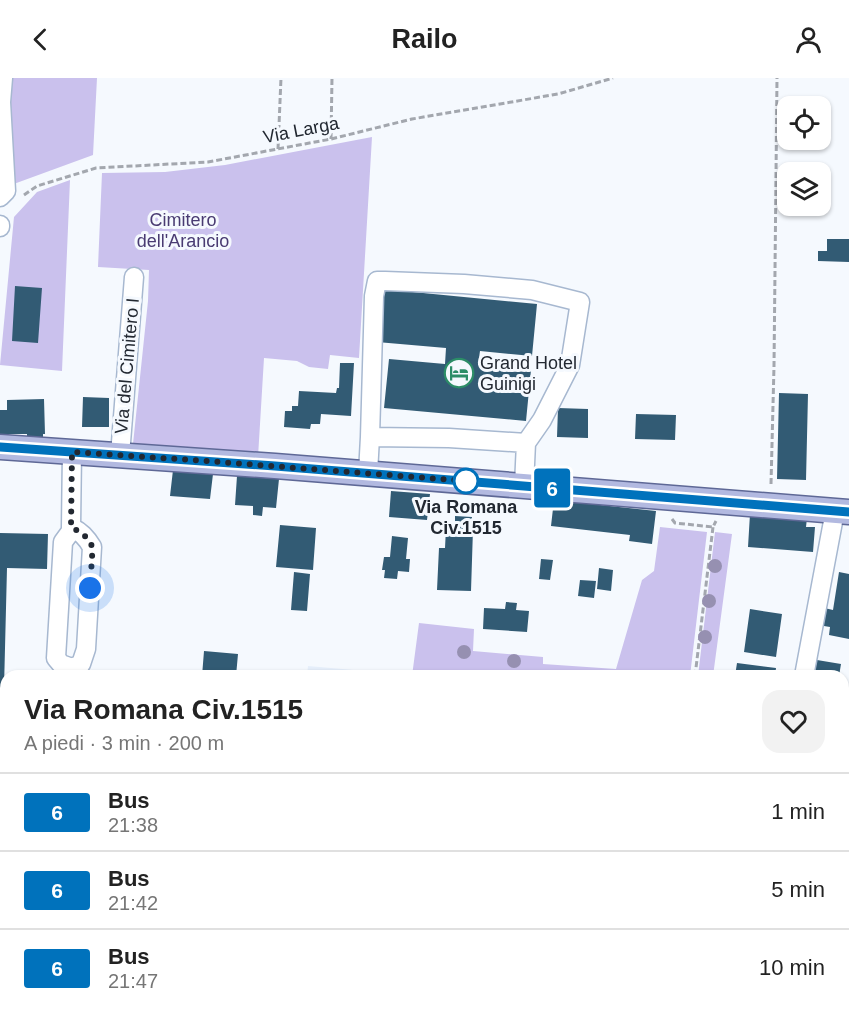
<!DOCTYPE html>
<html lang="it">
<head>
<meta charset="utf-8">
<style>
	body { margin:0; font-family:Helvetica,sans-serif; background:#f2f2f2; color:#222; height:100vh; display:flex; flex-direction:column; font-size:22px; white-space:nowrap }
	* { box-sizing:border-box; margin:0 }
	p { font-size:20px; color:#767676 }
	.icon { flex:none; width:33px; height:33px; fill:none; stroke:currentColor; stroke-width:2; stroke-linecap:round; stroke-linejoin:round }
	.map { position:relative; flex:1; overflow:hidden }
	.panel { position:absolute; left:0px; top:592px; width:849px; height:350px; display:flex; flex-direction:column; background:#fff; border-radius:18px 18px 0 0; box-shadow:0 2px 4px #0004 }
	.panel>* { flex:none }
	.badge { padding:0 12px; border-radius:4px; font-size:21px; line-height:39px }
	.tools { position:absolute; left:777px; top:18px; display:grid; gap:12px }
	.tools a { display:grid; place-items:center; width:54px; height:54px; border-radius:12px; background:#fff; box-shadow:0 2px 4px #0004; font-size:30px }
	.you { position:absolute; width:30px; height:30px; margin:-15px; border:4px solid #fff; border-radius:50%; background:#1a73e8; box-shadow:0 0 0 9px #1a73e833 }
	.map>.badge { position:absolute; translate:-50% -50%; box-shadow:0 0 0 3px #fff }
	.round { display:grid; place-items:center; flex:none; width:63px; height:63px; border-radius:18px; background:#f2f2f2 }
	.headline { display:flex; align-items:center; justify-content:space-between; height:102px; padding:0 24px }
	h1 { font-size:28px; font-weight:700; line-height:45px }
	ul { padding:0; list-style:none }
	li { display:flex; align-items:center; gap:18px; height:78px; padding:0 24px; border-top:2px solid #e0e0e0 }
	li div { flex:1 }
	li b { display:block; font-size:22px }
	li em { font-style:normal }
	li .badge { min-width:66px; font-weight:700; text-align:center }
	header { display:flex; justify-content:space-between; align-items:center; height:78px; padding:0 24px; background:#fff; font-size:27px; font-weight:700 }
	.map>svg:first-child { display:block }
	.built { fill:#e6effb }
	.green { fill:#cac1ed }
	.building { fill:#325b74 }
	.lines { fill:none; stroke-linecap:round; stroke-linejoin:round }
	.minor-tunnel { stroke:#cbcfd5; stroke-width:18; stroke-dasharray:18 9; stroke-linecap:butt }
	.minor-casing { stroke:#a7b8d0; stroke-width:21 }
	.major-casing { stroke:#5e6896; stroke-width:27 }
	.path { stroke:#a3a7ae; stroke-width:3; stroke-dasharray:6 3; stroke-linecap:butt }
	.minor { stroke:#fff; stroke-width:18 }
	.major { stroke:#b2b9e0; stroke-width:24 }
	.tree { fill:#9690b1 }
	.line-casing { stroke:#fff; stroke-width:14 }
	.line { stroke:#0072bc; stroke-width:9 }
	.walk { stroke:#222831; stroke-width:6; stroke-dasharray:0 10.8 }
	.stop-dot { fill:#fff; stroke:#0072bc; stroke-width:3 }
	.labels { text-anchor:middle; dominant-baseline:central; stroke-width:6; stroke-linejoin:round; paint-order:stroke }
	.street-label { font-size:18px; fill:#222831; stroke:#f5f9fe }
	.park-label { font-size:18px; fill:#493b72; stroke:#f5f9fe }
	.poi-label { font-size:18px; fill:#222831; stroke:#f5f9fe; text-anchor:start }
	.stop-label { font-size:18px; font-weight:bold; fill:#222831; stroke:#f5f9fe }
</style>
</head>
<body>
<header><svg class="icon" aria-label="back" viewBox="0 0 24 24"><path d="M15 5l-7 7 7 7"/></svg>Railo<svg class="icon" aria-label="person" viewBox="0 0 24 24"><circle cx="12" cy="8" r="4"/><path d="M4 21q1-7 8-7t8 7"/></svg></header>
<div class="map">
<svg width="849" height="941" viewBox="0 0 849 941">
	<rect width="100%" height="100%" fill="#f5f9fe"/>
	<path class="built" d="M 308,588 L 422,598 L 307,598 Z
		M 0,662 L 6,663 L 6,936 L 663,936 L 662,941 L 0,941 Z"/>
	<path class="green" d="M 12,0 L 97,0 L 93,77 L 11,107 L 9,12 Z
		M 372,59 L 359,280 L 330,277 L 328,291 L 309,289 L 297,283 L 264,280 L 258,379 L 133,366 L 148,223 L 149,192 L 98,189 L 102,95 L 165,94 L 225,87 Z
		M 70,102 L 62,293 L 0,287 L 14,139 L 37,114 Z
		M 660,449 L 707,454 L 690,598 L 412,598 L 419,545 L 474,551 L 473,573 L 543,579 L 543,586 L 616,591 L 642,502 L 654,493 Z
		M 715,454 L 732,456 L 713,598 L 698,598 Z"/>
	<path class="building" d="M 827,161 L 849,161 L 849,184 L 818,183 L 818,173 L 827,173 Z
		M 15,208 L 42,210 L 38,265 L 12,263 Z
		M 382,211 L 537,226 L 532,278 L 480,273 L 478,287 L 531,292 L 526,343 L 384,330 L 389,281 L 445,286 L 446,270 L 377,264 Z
		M 340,285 L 354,285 L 351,338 L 321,336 L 320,346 L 311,346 L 310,351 L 284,349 L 285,333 L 292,333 L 292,328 L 298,328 L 299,313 L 336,315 L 337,310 L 339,310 Z
		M 779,315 L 808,316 L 806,402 L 777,401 Z
		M 83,319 L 109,320 L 109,349 L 82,349 Z
		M 44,321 L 45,356 L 43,356 L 43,364 L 27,364 L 27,356 L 0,356 L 0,332 L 7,332 L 7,322 Z
		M 558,330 L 588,331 L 588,360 L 557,359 Z
		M 636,336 L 676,337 L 675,362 L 635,361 Z
		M 173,392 L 213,396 L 210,421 L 170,418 Z
		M 237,398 L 279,401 L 276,430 L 263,429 L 262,438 L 253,437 L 253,428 L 235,427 Z
		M 391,413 L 430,416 L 427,442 L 389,439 Z
		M 554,422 L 656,433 L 652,466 L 629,463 L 630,457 L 551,448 Z
		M 750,436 L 807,440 L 806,449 L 815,449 L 813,474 L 748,469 Z
		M 455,438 L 472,439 L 471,451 L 473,451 L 471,513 L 437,512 L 439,470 L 445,470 L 446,450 L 455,450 Z
		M 280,447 L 316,450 L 313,492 L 276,489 Z
		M 0,455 L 48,456 L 47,491 L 7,490 L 4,610 L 6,610 L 6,647 L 0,647 Z
		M 392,458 L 408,460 L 406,481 L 410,481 L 409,494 L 398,493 L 397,501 L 384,500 L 385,492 L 382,492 L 384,479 L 390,479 Z
		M 541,481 L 553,482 L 550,502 L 539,501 Z
		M 599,490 L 613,492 L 611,513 L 597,511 Z
		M 294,494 L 310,496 L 307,533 L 291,532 Z
		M 839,494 L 849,496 L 849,561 L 829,557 L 830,549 L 818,547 L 820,529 L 833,532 Z
		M 580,502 L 596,503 L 594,520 L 578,518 Z
		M 506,524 L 517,525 L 516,532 L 529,533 L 527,554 L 483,551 L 484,530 L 505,531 Z
		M 750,531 L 782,536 L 776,579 L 744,574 Z
		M 204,573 L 238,576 L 236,598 L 202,598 Z
		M 817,582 L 841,586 L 839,598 L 814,598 Z
		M 737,585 L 776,590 L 775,598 L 735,598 Z
		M 0,741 L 6,742 L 6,823 L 0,823 Z
		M 137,936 L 161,936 L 182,939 L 182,936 L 326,936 L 326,941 L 137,941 Z
		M 430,936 L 512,936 L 512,941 L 429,941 Z
		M 694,936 L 728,936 L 727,941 L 693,941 Z
		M 796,936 L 840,936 L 839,941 L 808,941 L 795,939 Z"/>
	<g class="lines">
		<path class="minor-tunnel" d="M 154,941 L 154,936"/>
		<g class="minor-casing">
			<path id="minor" d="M 0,119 L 6,113 L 1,24 L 3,0
				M 0,147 L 0,149
				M 370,359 L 374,218 L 377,203 L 385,203 L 464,206 L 532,212 L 580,224 L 570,287 L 542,342 L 526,365
				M 120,377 L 134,199
				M 368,395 L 370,359 L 449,360 L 526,365 L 524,407
				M 71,449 C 81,454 86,459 92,469 L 86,571 L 81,586 L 72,590 L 61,586 L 56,580 L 63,464 L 71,453 L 71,449 L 72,374
				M 804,598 L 835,433
				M 0,718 L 6,719
				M 0,837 L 6,838
				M 630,936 L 633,941
				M 102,941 L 103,936
				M 556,941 L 559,936
				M 771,941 L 772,936"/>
		</g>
		<g class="major-casing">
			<path id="major" d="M 0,369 L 275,388 L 849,434"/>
		</g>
		<path class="path" d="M 331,61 L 332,0
			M 278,71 L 281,0
			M 24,117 L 37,108 L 96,90 L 208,84 L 331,61 L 412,41 L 558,16 L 613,0
			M 771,406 L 774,288 L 777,0
			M 672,441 L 675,445 L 713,449 L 716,443
			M 695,598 L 713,449
			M 527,941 L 528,936
			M 654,941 L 655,936"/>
		<use href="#minor" class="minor"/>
		<use href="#major" class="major"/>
	</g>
	<g class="tree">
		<circle cx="715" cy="488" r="7"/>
		<circle cx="709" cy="523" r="7"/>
		<circle cx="705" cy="559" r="7"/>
		<circle cx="464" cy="574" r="7"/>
		<circle cx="514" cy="583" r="7"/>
	</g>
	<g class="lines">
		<g class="line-casing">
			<path id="line" d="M 0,369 L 275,388 L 849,434"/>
		</g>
		<use href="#line" class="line"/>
		<path class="walk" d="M 90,510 C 90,501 93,477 92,469 C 90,460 79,453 71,449 L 72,374 L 206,383 L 467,403 L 466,403"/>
	</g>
	<defs>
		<g id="hotel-ring" transform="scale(1.5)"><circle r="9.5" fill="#f5f9fe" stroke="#2c8d67" stroke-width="1.5"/><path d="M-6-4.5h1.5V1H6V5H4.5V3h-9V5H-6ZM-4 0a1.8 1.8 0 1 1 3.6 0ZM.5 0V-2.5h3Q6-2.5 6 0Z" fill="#2c8d67"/></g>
	</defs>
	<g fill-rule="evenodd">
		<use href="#hotel-ring" x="459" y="295"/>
	</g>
	<circle class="stop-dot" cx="466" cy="403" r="12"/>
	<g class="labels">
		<g class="street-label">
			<text transform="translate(301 52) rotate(-11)">Via Larga</text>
			<text transform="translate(127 288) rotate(-85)">Via del Cimitero I</text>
		</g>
		<g class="park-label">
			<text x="183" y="142">Cimitero<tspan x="183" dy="21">dell'Arancio</tspan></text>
		</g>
		<g class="poi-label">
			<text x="480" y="285">Grand Hotel<tspan x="480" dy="21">Guinigi</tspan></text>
		</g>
		<g class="stop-label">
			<text x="466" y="429">Via Romana<tspan x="466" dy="21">Civ.1515</tspan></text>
		</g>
	</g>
</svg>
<div class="tools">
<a><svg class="icon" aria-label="locate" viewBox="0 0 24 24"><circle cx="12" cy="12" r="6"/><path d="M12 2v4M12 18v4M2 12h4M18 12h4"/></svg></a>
<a><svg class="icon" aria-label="layers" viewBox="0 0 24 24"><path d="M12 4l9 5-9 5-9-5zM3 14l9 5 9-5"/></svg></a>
</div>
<div class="you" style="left:90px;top:510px"></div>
<b class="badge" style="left:552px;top:410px;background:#0072bc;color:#fff">6</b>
<section class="panel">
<div class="headline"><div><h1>Via Romana Civ.1515</h1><p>A piedi · 3 min · 200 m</p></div><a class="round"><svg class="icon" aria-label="heart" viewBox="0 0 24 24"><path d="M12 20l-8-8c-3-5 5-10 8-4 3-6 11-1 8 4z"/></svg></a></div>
<ul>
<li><span class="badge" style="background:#0072bc;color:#fff">6</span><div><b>Bus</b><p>21:38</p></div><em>1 min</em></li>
<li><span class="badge" style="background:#0072bc;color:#fff">6</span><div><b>Bus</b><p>21:42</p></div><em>5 min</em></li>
<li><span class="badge" style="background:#0072bc;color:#fff">6</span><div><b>Bus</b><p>21:47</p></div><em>10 min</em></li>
</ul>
</section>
</div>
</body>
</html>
